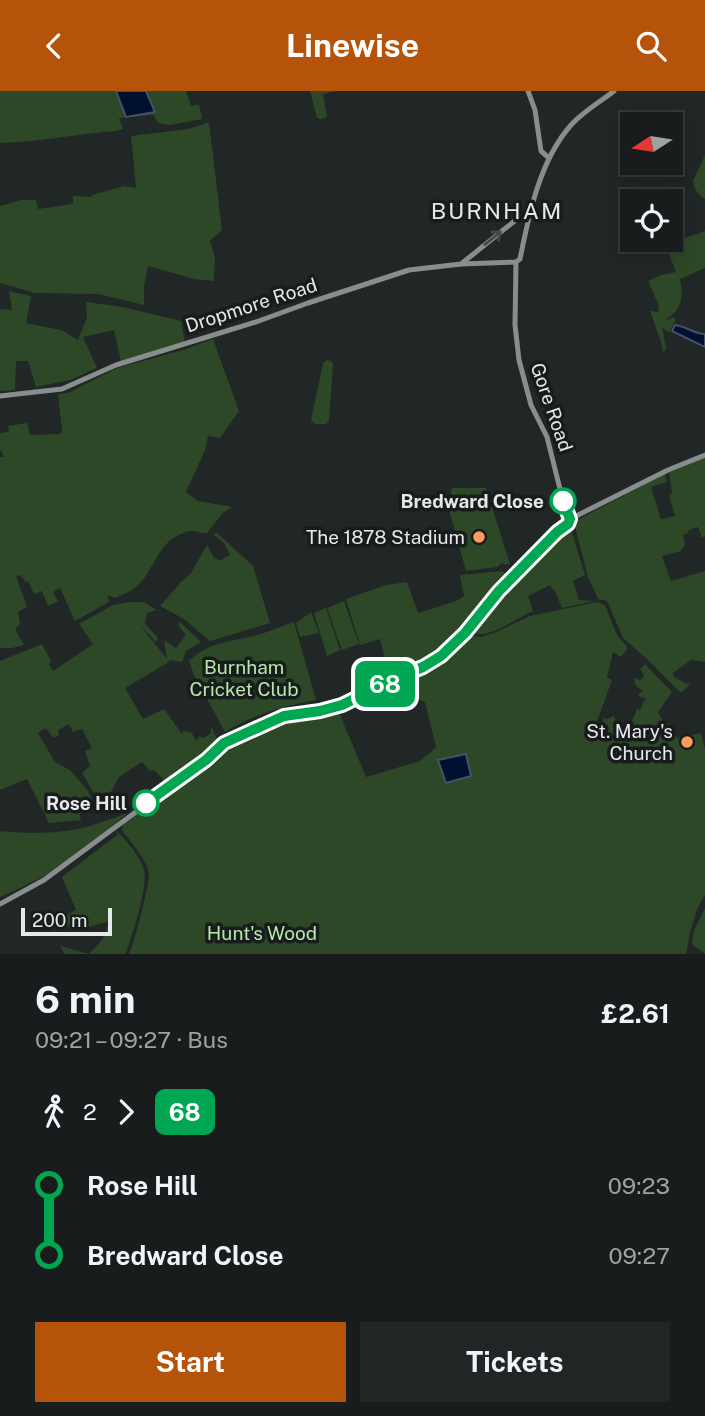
<!DOCTYPE html>
<html lang="en">
<head>
<meta charset="utf-8">
<style>
	body { margin:0; font-family:"Public Sans",sans-serif; background:#222525; color:#f1f3f6; height:100vh; display:flex; flex-direction:column; font-size:26px; white-space:nowrap }
	* { box-sizing:border-box; margin:0 }
	p { font-size:23px; color:#9fa1a3 }
	.icon { flex:none; width:38px; height:38px; fill:none; stroke:currentColor; stroke-width:2; stroke-linecap:round; stroke-linejoin:round }
	.map { position:relative; height:863px; overflow:hidden }
	.drawer { display:flex; flex-direction:column; background:#191c1c; flex:1 }
	.drawer>* { flex:none }
	.badge { padding:0 14px; border-radius:10px; font-size:24px; line-height:46px }
	.needle { width:46px; rotate:258deg }
	.controls { position:absolute; left:620px; top:21px; display:grid; gap:14px }
	.controls a { display:grid; place-items:center; width:63px; height:63px; border-radius:0px; background:#191c1c; box-shadow:0 4px 18px #0003,0 0 0 2px #373a3b; font-size:35px }
	.scale { position:absolute; left:21px; bottom:18px; width:91px; box-sizing:border-box; padding-left:7px; border:4px solid #e6e9e9; border-top:0; font-size:19px; line-height:24px; white-space:nowrap; color:#e6e9e9; -webkit-text-stroke:5px #181c1d; paint-order:stroke }
	.map>.badge { position:absolute; translate:-50% -50%; box-shadow:0 0 0 4px #fff }
	.legs { display:flex; align-items:center; gap:10px; height:77px; padding:0 35px; font-size:23px }
	.legs p { margin-inline-start:auto }
	.head { display:flex; align-items:center; justify-content:space-between; height:119px; padding:0 35px }
	h1 { font-size:38px; font-weight:700; line-height:52px }
	.button { display:flex; gap:14px; margin-top:auto; padding:14px 35px }
	.button a { flex:1; height:80px; border-radius:0px; background:#b45309; color:#fff; font-size:28px; font-weight:700; line-height:80px; text-align:center }
	.button a+a { background:#222525; color:#f1f3f6 }
	ul { padding:0 35px; list-style:none }
	li { display:flex; align-items:center; gap:24px; height:70px; font-size:26px }
	li i { display:grid; place-items:center; width:10px; height:100%; margin:0 9px; background:currentColor }
	li i::after { content:''; width:18px; height:18px; margin:-9px; border:5px solid; border-radius:50%; background:#191c1c }
	li p { margin-inline-start:auto }
	li:first-child i { background:linear-gradient(#0000 50%,currentColor 0) }
	li:last-child i { background:linear-gradient(currentColor 50%,#0000 0) }
	header { display:flex; justify-content:space-between; align-items:center; height:91px; padding:0 35px; background:#b45309; color:#fff; font-size:32px; font-weight:700 }
	.map>svg:first-child { display:block }
	.green { fill:#2d4826 }
	.water { fill:#001030; stroke:#455168; stroke-width:2 }
	.lines { fill:none; stroke-linecap:round; stroke-linejoin:round }
	.secondary { stroke:#898d8e; stroke-width:5 }
	.oneway { stroke:#45494a }
	.line-1-casing { stroke:#fff; stroke-width:16 }
	.line-1 { stroke:#00a651; stroke-width:10 }
	.stop-1-dot { fill:#fff; stroke:#00a651; stroke-width:3.5 }
	.poi-dot { fill:#ff9b5b; stroke:#181c1d; stroke-width:2.5 }
	.labels { text-anchor:middle; dominant-baseline:central; stroke-width:7; stroke-linejoin:round; paint-order:stroke }
	.street-label { font-size:19px; fill:#e6e9e9; stroke:#181c1d }
	.stop-label { font-size:19px; font-weight:bold; fill:#e6e9e9; stroke:#181c1d; text-anchor:end }
	.poi-label { font-size:19px; fill:#e6e9e9; stroke:#181c1d; text-anchor:end }
	.park-label { font-size:19px; fill:#b5e9a8; stroke:#181c1d }
	.quarter-label { font-size:23px; letter-spacing:2px; fill:#e6e9e9; stroke:#181c1d }
</style>
</head>
<body>
<header><svg class="icon" aria-label="back" viewBox="0 0 24 24"><path d="M15 5l-7 7 7 7"/></svg>Linewise<svg class="icon" aria-label="search" viewBox="0 0 24 24"><circle cx="10" cy="10" r="6"/><path d="M15 15l6 6"/></svg></header>
<div class="map">
<svg width="705" height="863" viewBox="0 0 705 863">
	<rect width="100%" height="100%" fill="#212626"/>
	<path class="green" d="M 0,0 L 186,0 L 191,15 L 199,13 L 202,28 L 170,34 L 158,32 L 153,24 L 119,27 L 123,38 L 116,40 C 77,43 39,51 0,52 Z
		M 310,0 L 337,0 L 323,3 L 327,26 L 321,28 L 317,27 Z
		M 209,31 L 222,139 L 210,150 L 215,167 L 214,190 L 194,188 L 148,175 L 144,196 L 144,214 L 98,203 L 35,202 L 0,192 L 0,115 L 21,109 L 36,109 L 38,118 L 73,113 L 73,105 L 92,106 L 92,104 L 124,95 L 136,97 L 131,45 L 189,38 Z
		M 705,64 L 705,108 C 698,104 694,98 693,90 Z
		M 705,140 L 705,177 L 680,188 C 683,203 683,215 671,225 L 668,225 L 670,226 L 666,229 L 670,228 L 666,235 L 672,226 L 676,228 L 669,242 L 662,236 L 666,257 L 663,263 L 662,254 L 650,220 L 659,221 L 658,213 L 648,190 L 661,184 L 676,181 L 666,155 L 673,151 Z
		M 9,200 L 31,205 L 26,232 L 61,239 L 78,249 L 87,226 L 86,211 L 123,216 L 181,230 L 185,252 L 121,270 L 114,239 L 83,246 L 97,277 L 70,289 L 36,296 L 28,270 L 16,270 L 15,299 L 0,300 L 0,218 L 12,219 Z
		M 213,248 L 239,320 L 220,347 L 208,345 L 205,359 L 186,401 L 198,410 L 232,416 L 223,422 L 207,442 C 200,443 194,438 186,441 C 156,450 155,481 135,497 C 129,501 121,504 115,507 L 108,504 L 109,511 L 75,530 L 60,497 L 53,501 L 58,510 L 48,515 L 42,500 L 34,503 L 28,490 L 26,491 L 20,484 L 16,485 L 27,516 L 18,521 L 20,533 L 15,538 L 24,554 L 12,557 L 0,557 L 0,366 L 4,366 L 0,358 L 0,342 L 9,341 L 8,335 L 27,332 L 30,344 L 60,343 L 62,340 L 58,303 L 68,302 L 117,277 L 183,259 Z
		M 327,269 L 331,270 L 333,273 L 329,330 L 326,333 L 315,333 L 311,329 L 323,272 Z
		M 705,366 L 705,445 L 702,447 L 698,436 L 689,439 L 687,443 L 683,444 L 685,454 L 681,460 L 662,465 L 671,490 L 705,480 L 705,571 L 691,569 L 673,582 L 674,586 L 685,592 L 690,593 L 681,602 L 649,570 L 623,547 L 607,510 L 598,508 L 588,486 L 574,432 L 575,430 L 665,383 L 667,391 L 651,396 L 661,428 L 675,425 L 669,404 L 672,402 L 669,381 Z
		M 452,397 L 486,397 L 510,473 L 506,474 L 502,472 L 497,476 L 466,480 L 448,415 Z
		M 567,436 L 571,438 L 585,484 L 573,490 L 579,509 L 595,510 L 562,517 L 554,498 L 553,499 L 550,494 L 528,505 L 533,520 C 514,528 494,546 473,543 L 471,537 C 501,501 531,466 567,436 Z
		M 216,441 L 253,475 L 270,532 L 210,550 L 184,528 L 160,515 L 181,491 L 191,482 L 207,454 L 214,467 L 216,467 L 219,470 L 230,464 L 224,452 L 214,444 Z
		M 515,478 L 475,528 L 446,558 L 390,587 L 380,548 L 360,554 L 346,508 L 386,494 L 407,491 L 418,522 L 456,510 L 464,505 L 460,484 L 502,480 L 507,483 Z
		M 344,510 L 359,553 L 342,559 L 327,517 Z
		M 129,511 L 144,511 L 157,519 L 147,522 L 145,533 L 158,547 L 156,551 L 139,533 L 167,568 L 164,549 L 176,557 L 186,544 L 178,534 L 180,531 L 201,551 L 186,560 L 182,571 L 169,569 L 169,571 L 125,597 L 143,628 L 164,618 L 182,643 L 183,640 L 191,641 L 196,649 L 199,648 L 198,645 L 204,647 L 211,642 L 211,635 L 219,652 L 141,711 L 139,709 L 163,691 L 162,687 L 154,679 L 150,680 L 142,671 L 119,686 L 107,708 L 110,712 L 106,714 L 109,720 L 104,719 L 82,682 L 90,675 L 85,660 L 92,657 L 82,638 L 73,641 L 69,633 L 58,639 L 59,644 L 53,647 L 46,637 L 38,642 L 55,671 L 70,679 L 88,700 L 94,713 L 78,717 L 81,729 L 49,732 L 27,688 L 0,699 L 0,570 L 42,553 L 51,570 L 49,573 L 53,580 L 93,553 L 79,533 L 113,514 Z
		M 597,511 L 605,514 L 617,544 L 628,557 L 621,566 L 613,561 L 607,586 L 612,589 L 591,647 L 600,649 L 598,640 L 604,627 L 607,628 L 614,625 L 617,632 L 613,636 L 614,642 L 622,642 L 623,635 L 629,637 L 637,618 L 640,619 L 644,610 L 646,609 L 644,606 L 643,607 L 639,605 L 638,603 L 643,600 L 636,595 L 634,587 L 641,589 L 644,584 L 640,578 L 645,573 L 672,601 L 658,621 L 665,633 L 668,632 L 673,642 L 678,647 L 701,642 L 705,658 L 705,804 L 697,818 L 690,842 L 686,863 L 129,863 C 134,853 150,792 149,782 C 147,769 130,750 122,739 L 123,732 L 240,648 L 286,624 L 327,623 L 338,619 L 366,686 L 420,670 L 436,656 L 425,611 L 412,605 L 407,586 L 448,563 L 466,543 L 481,546 L 496,541 L 530,525 Z
		M 326,517 L 340,559 L 327,565 L 314,522 Z
		M 311,521 L 319,542 L 300,546 L 296,532 Z
		M 294,531 L 316,609 C 284,615 252,624 225,641 L 194,584 L 189,570 C 210,550 231,551 257,544 C 269,541 282,535 294,531 Z
		M 128,722 C 113,733 103,749 88,759 C 60,777 30,793 0,806 L 0,740 C 30,743 61,743 90,735 C 103,731 116,726 128,722 Z
		M 116,739 C 127,751 139,763 144,779 C 148,795 133,842 127,859 L 125,863 L 65,863 L 60,855 L 89,863 L 102,849 L 110,830 L 81,838 L 70,837 L 63,826 L 76,819 L 62,786 L 117,744 L 118,745 Z
		M 705,817 L 705,863 L 692,853 L 693,842 Z"/>
	<path class="water" d="M 116,0 L 146,0 L 155,21 L 126,26 Z
		M 675,234 C 686,235 694,243 705,243 L 705,256 L 672,240 Z
		M 466,663 L 471,685 L 446,692 L 438,669 Z"/>
	<g class="lines">
		<path class="secondary" d="M 528,0 L 535,19 L 541,60 L 549,67
			M 516,171 L 515,234 L 519,269 L 531,314 L 547,346 L 561,402 L 570,428
			M 516,171 L 520,168 C 529,123 540,68 572,33 C 584,20 600,11 614,0
			M 461,173 L 517,128 L 528,127
			M 0,305 L 62,298 L 116,274 L 256,231 L 308,212 L 409,179 L 461,173 L 516,171
			M 0,813 L 44,789 L 206,669 L 224,652 L 252,640 L 267,632 L 284,625 L 320,620 L 342,613 L 401,585 L 423,576 L 441,566 L 465,542 L 499,500 L 557,441 L 568,433 L 570,428 L 668,379 L 705,364"/>
	</g>
	<defs><path id="oneway-shaft" d="M-6 0H5M1.5-3L5.5 0L1.5 3" fill="none" stroke-width="1.6" stroke-linecap="round" stroke-linejoin="round" transform="scale(1.75)"/></defs>
	<use class="oneway" href="#oneway-shaft" transform="translate(493 147) rotate(-39)"/>
	<g class="lines">
		<g class="line-1-casing">
			<path id="line-1" d="M 146,712 L 206,669 L 224,652 L 284,625 L 320,620 L 342,614 L 401,585 L 423,576 L 441,565 L 465,542 L 499,500 L 557,441 L 568,433 L 570,428 L 563,410"/>
		</g>
		<use href="#line-1" class="line-1"/>
	</g>
	<g class="stop-1-dot">
		<circle cx="563" cy="410" r="12"/>
		<circle cx="146" cy="712" r="12"/>
	</g>
	<g class="poi-dot">
		<circle cx="479" cy="446" r="7"/>
		<circle cx="687" cy="651" r="7"/>
	</g>
	<g class="labels">
		<g class="street-label">
			<text transform="translate(251 214) rotate(-18)">Dropmore Road</text>
			<text transform="translate(552 316) rotate(71)">Gore Road</text>
		</g>
		<g class="stop-label">
			<text x="544" y="410">Bredward Close</text>
			<text x="127" y="712">Rose Hill</text>
		</g>
		<g class="poi-label">
			<text x="465" y="446">The 1878 Stadium</text>
			<text x="673" y="640">St. Mary's<tspan x="673" dy="22">Church</tspan></text>
		</g>
		<g class="park-label">
			<text x="244" y="576">Burnham<tspan x="244" dy="22">Cricket Club</tspan></text>
			<text x="262" y="842">Hunt's Wood</text>
		</g>
		<g class="quarter-label">
			<text x="497" y="119">BURNHAM</text>
		</g>
	</g>
</svg>
<div class="controls">
<a><svg class="needle" viewBox="-14 -14 28 28"><path d="M0-13l5 13h-10z" fill="#e53935"/><path d="M0 13l5-13h-10z" fill="#9fa1a3"/></svg></a>
<a><svg class="icon" aria-label="locate" viewBox="0 0 24 24"><circle cx="12" cy="12" r="6"/><path d="M12 2v4M12 18v4M2 12h4M18 12h4"/></svg></a>
</div>
<div class="scale">200 m</div>
<b class="badge" style="left:385px;top:593px;background:#00a651;color:#fff">68</b>
</div>
<section class="drawer">
<div class="head"><div><h1>6 min</h1><p>09:21 – 09:27 · Bus</p></div><b>£2.61</b></div>
<div class="legs"><svg class="icon" aria-label="walk" viewBox="0 0 24 24"><circle cx="13" cy="4" r="2"/><path d="M13 8l-2 6 4 7M11 14l-3 7M7 12l3-4h3l4 4"/></svg>2<svg class="icon" aria-label="forward" viewBox="0 0 24 24"><path d="M9 5l7 7-7 7"/></svg><b class="badge" style="background:#00a651;color:#fff">68</b></div>
<ul>
<li><i style="color:#00a651"></i><b>Rose Hill</b><p>09:23</p></li>
<li><i style="color:#00a651"></i><b>Bredward Close</b><p>09:27</p></li>
</ul>
<div class="button"><a>Start</a><a>Tickets</a></div>
</section>
</body>
</html>
